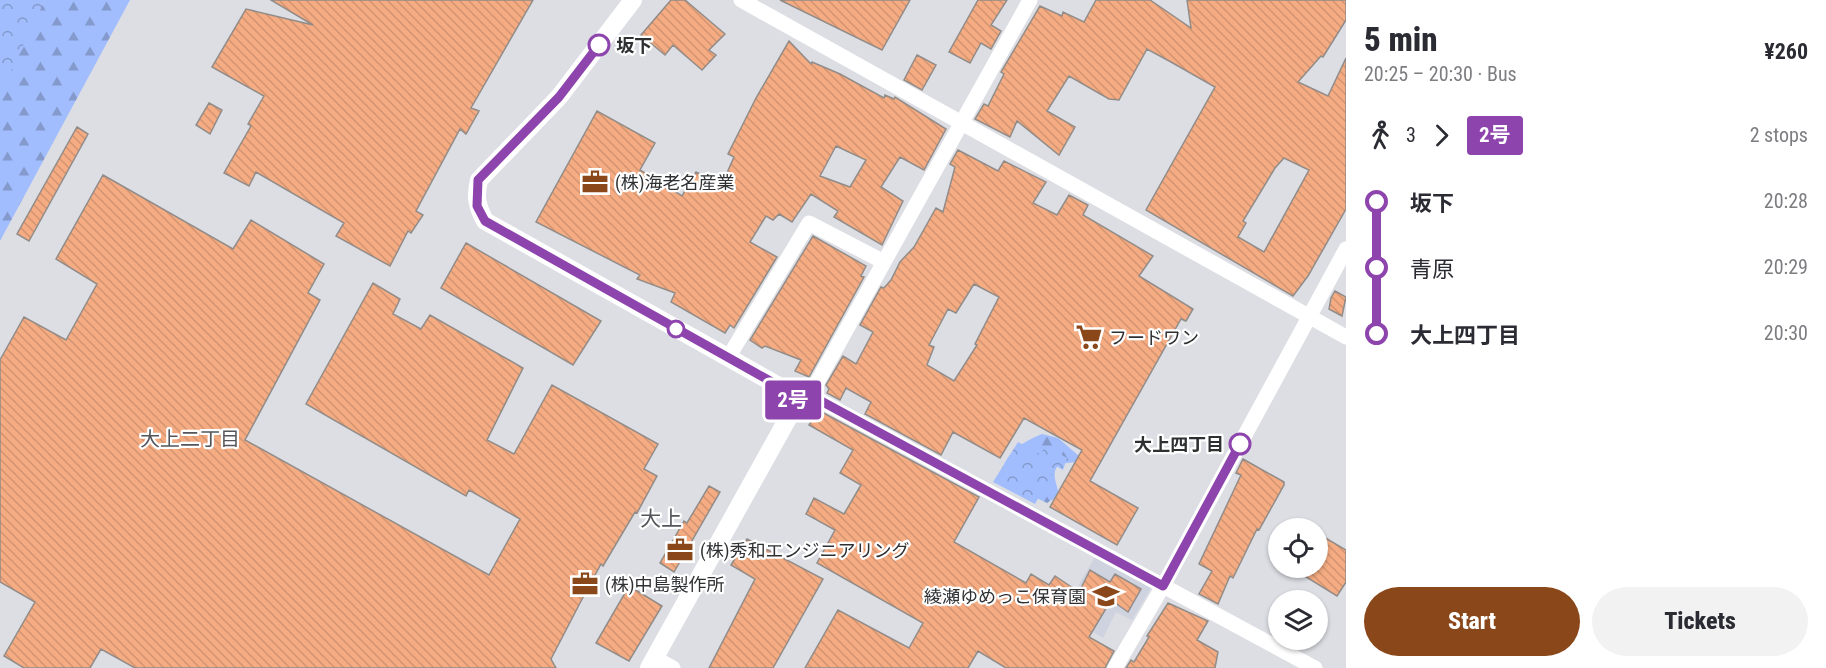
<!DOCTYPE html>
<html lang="en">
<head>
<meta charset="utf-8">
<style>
	body { margin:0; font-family:"Roboto Condensed","Noto Sans JP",sans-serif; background:#f2f2f3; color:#2b2b33; height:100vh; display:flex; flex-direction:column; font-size:22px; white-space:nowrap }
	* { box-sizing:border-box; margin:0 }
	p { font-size:20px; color:#7c7c81 }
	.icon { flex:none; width:33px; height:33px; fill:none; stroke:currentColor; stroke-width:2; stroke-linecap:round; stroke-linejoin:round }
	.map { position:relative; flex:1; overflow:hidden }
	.details { display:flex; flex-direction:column; background:#fff; width:480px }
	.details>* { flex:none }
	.badge { padding:0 12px; border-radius:4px; font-size:21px; line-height:39px }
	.buttons { position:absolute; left:1268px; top:518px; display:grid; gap:12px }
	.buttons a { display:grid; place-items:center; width:60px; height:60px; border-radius:50%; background:#fff; box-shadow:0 2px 4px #0004; font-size:30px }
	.map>.badge { position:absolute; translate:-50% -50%; box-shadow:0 0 0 3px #fff }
	.legs { display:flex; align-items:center; gap:9px; height:66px; padding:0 18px; font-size:20px }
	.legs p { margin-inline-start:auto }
	.overview { display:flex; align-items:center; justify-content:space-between; height:102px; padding:0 18px }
	h1 { font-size:33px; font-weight:800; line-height:45px }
	.cta { display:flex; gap:12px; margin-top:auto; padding:12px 18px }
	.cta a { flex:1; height:69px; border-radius:36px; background:#8a4719; color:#fff; font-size:24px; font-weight:800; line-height:69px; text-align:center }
	.cta a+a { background:#f2f2f3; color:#2b2b33 }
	ul { padding:0 18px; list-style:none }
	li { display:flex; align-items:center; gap:21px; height:66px; font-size:22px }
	li i { display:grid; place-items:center; width:9px; height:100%; margin:0 8px; background:currentColor }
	li i::after { content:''; width:15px; height:15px; margin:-8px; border:4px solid; border-radius:50%; background:#fff }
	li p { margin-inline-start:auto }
	li:first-child i { background:linear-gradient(#0000 50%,currentColor 0) }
	li:last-child i { background:linear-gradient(currentColor 50%,#0000 0) }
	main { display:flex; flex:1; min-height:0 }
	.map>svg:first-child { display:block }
	.built { fill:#ced3df }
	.forest { fill:url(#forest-firs) }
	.park { fill:url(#park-crowns) }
	.building { fill:url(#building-back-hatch); stroke:#928c89; stroke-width:1.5; fill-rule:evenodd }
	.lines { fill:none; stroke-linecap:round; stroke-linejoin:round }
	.minor { stroke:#fff; stroke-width:15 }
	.tertiary { stroke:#fff; stroke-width:18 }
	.line-1-casing { stroke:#fff; stroke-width:14 }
	.line-1 { stroke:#8e44ad; stroke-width:9 }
	.stop-1-dot { fill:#fff; stroke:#8e44ad; stroke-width:3 }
	.labels { text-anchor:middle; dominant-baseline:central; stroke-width:4.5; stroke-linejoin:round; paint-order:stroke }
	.stop-label { font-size:18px; font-weight:bold; fill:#2f3032; stroke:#fff; text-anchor:start }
	.poi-label { font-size:18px; fill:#2f3032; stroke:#fff; text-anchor:start }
	.neighbourhood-label { font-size:20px; fill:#54565b; stroke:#fff }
	.quarter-label { font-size:21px; fill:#54565b; stroke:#fff }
</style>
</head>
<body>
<main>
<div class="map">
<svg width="1346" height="668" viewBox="0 0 1346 668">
	<defs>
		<pattern id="forest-firs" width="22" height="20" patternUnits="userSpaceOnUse" patternTransform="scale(1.5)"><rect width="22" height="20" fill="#a1bdfd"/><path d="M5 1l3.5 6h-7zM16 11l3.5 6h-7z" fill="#849acd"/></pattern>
		<pattern id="park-crowns" width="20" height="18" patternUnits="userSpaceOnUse" patternTransform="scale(1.5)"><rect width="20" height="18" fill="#a1bdfd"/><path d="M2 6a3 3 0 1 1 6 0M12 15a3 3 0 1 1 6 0" fill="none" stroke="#849acd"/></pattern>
		<pattern id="building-back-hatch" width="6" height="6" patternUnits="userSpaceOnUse" patternTransform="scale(1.5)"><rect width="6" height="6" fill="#f5ac82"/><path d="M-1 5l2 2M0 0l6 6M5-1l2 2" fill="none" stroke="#d29471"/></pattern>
	</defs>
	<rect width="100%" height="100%" fill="#dcdee4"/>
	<path class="built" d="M 1095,557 L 1151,588 L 1132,620 L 1116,612 L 1103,638 L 1062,613 Z"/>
	<path class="forest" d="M 45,0 L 130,0 L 0,241 L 0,86 Z
		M 1042,434 L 1058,438 L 1079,456 L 1076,462 L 1059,464 C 1051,473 1056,481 1058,491 L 1055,498 L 1047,503 L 1014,487 L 1002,470 C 1008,451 1024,441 1042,434 Z"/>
	<path class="park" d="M 0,0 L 45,0 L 0,93 Z
		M 1018,442 L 1040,454 L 1046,446 L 1067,458 L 1063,470 L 1056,466 L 1035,504 L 993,482 Z"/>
	<path class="building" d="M 271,0 L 533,0 L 471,108 L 479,111 L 466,134 L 460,129 L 416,211 L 423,215 L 411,233 L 408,231 L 390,266 L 336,236 L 344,223 L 256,172 L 249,186 L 224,173 L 251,126 L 248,124 L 264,96 L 212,67 L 246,9 L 313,25 Z
		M 671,0 L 685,0 L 725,34 L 709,50 L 716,55 L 702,70 L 673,45 L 665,55 L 641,35 Z
		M 780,0 L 910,0 L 882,50 Z
		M 978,0 L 1007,0 L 991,25 L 1001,31 L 991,49 L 981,43 L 970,63 L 949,52 Z
		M 1096,0 L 1150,0 L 1191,28 L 1187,0 L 1346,0 L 1346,20 L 1323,57 L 1321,56 L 1298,82 L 1328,96 L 1346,58 L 1346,209 L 1308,276 L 1293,296 L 1146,210 L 1215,87 L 1171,62 L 1147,49 L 1119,100 L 1109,99 L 1069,76 L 1047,111 L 1075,127 L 1059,155 L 1017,121 L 1010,137 L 975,119 L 984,104 L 988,106 L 1004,74 L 1001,72 L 1040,6 L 1062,16 L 1063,12 L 1084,22 ZM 1284,158 L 1309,170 L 1264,252 L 1238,237 L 1246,223 L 1243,221 L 1275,168 Z
		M 789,41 L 811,64 L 812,62 L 840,74 L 884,98 L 885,95 L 894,99 L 895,97 L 946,129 L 924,170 L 900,157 L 881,187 L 903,201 L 882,245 L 834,217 L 838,211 L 811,194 L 792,222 L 779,214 L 773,220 L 766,216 L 750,242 L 777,257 L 734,328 L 730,325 L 725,333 L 671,302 L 675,293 L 637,279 L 640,275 L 536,222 L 597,111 L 655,143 L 640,170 L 682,196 L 696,172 L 722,184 L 734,157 L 728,154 L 756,98 ZM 836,146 L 866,160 L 850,187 L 820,176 Z
		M 917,55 L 936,65 L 922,90 L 904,80 Z
		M 209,103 L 222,110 L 210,134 L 196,125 Z
		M 77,127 L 88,134 L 29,241 L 17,234 Z
		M 958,150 L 998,171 L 1004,161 L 1046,182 L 1033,203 L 1057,215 L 1069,195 L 1088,205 L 1083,215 L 1153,256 L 1139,276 L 1193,309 L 1186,321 L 1181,319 L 1090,481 L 1138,508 L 1117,545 L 1050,507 L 1082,450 L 1024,418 L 1000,458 L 953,432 L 941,455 L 865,414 L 871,402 L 846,388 L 840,400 L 827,393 L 829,389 L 826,385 L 843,356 L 856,364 L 873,332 L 860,325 L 881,287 L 884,288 L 891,280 L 900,262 L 914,247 L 936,208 L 943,212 L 955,167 L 950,164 ZM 974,284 L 999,297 L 975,344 L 977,345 L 954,381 L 927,365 L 934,347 L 929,345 L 948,309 L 956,313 Z
		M 103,175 L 233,249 L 251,220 L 324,264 L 308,293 L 320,300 L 245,440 L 489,575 L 520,519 L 469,490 L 466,496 L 306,404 L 373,283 L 400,299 L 393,314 L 421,329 L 430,315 L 523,368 L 487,440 L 514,454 L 552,385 L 658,444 L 644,469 L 657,476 L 637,513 L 635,512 L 603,566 L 601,564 L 580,603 L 551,659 L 556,668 L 135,668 L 101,649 L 90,668 L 24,668 L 4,656 L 35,602 L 0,582 L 0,360 L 24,317 L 66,340 L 97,284 L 56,259 Z
		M 813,236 L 866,266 L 861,276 L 864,277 L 809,377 L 795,371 L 801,360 L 765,346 L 762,348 L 750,340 Z
		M 466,243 L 601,321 L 573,365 L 441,288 Z
		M 1335,291 L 1346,297 L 1342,316 L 1329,309 L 1331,298 Z
		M 818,410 L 979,497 L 954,542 L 1026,583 L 1031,574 L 1049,585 L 1055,576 L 1079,592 L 1090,570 L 1110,582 L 1115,574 L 1141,589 L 1128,612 L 1111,600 L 1089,637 L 1114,651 L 1105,668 L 1006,668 L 978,651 L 968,668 L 805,668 L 838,610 L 909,648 L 923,623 L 817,563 L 835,530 L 806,514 L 814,498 L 844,514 L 861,485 L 840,473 L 853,450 L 809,425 Z
		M 1243,459 L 1284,482 L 1284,485 L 1259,530 L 1257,529 L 1233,578 L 1230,576 L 1218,604 L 1199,594 L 1212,571 L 1199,564 L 1241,475 L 1236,473 Z
		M 709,486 L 720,492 L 674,572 L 660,563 L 684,521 L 687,523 Z
		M 1317,533 L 1346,550 L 1346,582 L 1337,596 L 1290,567 L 1317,567 Z
		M 747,539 L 823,579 L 773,668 L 709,668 L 755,579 L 731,565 Z
		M 629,586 L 662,606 L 629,661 L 596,643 Z
		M 1168,603 L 1208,621 L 1197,640 L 1218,652 L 1215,668 L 1126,668 L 1131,660 L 1134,662 L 1149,637 L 1147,636 Z"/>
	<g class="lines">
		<path class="minor" d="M 741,0 L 1346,337
			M 728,358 L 809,223 L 884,262 L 1030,0
			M 810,395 L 1315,668
			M 801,399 L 810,395 L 884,262
			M 655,658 L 673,668
			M 1115,668 L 1163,586 L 1346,249"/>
		<path class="tertiary" d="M 633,0 L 559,97 L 479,180 C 475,197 477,206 485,221 L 786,390 L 794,402 L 792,411 L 649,668"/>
	</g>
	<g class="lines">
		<g class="line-1-casing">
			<path id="line-1" d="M 599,45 L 559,97 L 478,180 L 477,206 L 485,221 L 786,390 L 794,402 L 810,395 L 1163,586 L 1240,444"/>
		</g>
		<use href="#line-1" class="line-1"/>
	</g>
	<defs>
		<g id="office-bare" transform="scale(2.07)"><path d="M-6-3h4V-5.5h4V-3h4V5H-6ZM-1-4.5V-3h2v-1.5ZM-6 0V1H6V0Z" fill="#8a4719" stroke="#fff" stroke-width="2.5" paint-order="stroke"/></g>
		<g id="supermarket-bare" transform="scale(2.07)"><path d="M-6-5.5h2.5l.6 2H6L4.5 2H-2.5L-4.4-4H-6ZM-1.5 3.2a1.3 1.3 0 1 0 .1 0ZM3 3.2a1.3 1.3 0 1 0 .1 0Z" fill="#8a4719" stroke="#fff" stroke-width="2.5" paint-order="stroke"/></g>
		<g id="school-bare" transform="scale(2.07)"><path d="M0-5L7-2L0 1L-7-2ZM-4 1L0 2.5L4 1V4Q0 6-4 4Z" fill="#8a4719" stroke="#fff" stroke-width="2.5" paint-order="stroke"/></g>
	</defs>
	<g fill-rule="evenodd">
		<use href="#office-bare" x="595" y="182"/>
		<use href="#supermarket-bare" x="1089" y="337"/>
		<use href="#office-bare" x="680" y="550"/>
		<use href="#office-bare" x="585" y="584"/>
		<use href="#school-bare" x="1106" y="596"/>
	</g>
	<g class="stop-1-dot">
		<circle cx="599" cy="45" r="10"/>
		<circle cx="676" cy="329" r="8"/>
		<circle cx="1240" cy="444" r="10"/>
	</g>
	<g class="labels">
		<g class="stop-label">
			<text x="616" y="45">坂下</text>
			<text x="1224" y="444" text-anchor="end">大上四丁目</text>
		</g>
		<g class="poi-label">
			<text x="615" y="182">(株)海老名産業</text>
			<text x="1109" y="337">フードワン</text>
			<text x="700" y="550">(株)秀和エンジニアリング</text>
			<text x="605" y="584">(株)中島製作所</text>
			<text x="1086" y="596" text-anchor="end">綾瀬ゆめっこ保育園</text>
		</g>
		<g class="neighbourhood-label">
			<text x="190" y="439">大上二丁目</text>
		</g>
		<g class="quarter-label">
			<text x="661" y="519">大上</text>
		</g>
	</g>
</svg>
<div class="buttons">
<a><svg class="icon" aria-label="locate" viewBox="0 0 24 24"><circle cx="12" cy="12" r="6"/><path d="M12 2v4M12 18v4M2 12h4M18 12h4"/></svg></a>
<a><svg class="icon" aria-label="layers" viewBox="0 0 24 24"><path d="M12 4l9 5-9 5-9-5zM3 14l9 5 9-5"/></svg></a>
</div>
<b class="badge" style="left:793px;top:400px;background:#8e44ad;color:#fff">2号</b>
</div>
<section class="details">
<div class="overview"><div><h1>5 min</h1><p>20:25 – 20:30 · Bus</p></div><b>¥260</b></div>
<div class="legs"><svg class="icon" aria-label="walk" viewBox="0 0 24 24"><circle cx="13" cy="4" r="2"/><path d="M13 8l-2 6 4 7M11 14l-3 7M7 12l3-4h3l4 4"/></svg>3<svg class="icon" aria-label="forward" viewBox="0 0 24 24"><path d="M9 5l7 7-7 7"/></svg><b class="badge" style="background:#8e44ad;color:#fff">2号</b><p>2 stops</p></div>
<ul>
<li><i style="color:#8e44ad"></i><b>坂下</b><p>20:28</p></li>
<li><i style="color:#8e44ad"></i><span>青原</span><p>20:29</p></li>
<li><i style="color:#8e44ad"></i><b>大上四丁目</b><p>20:30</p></li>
</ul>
<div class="cta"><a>Start</a><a>Tickets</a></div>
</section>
</main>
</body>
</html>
